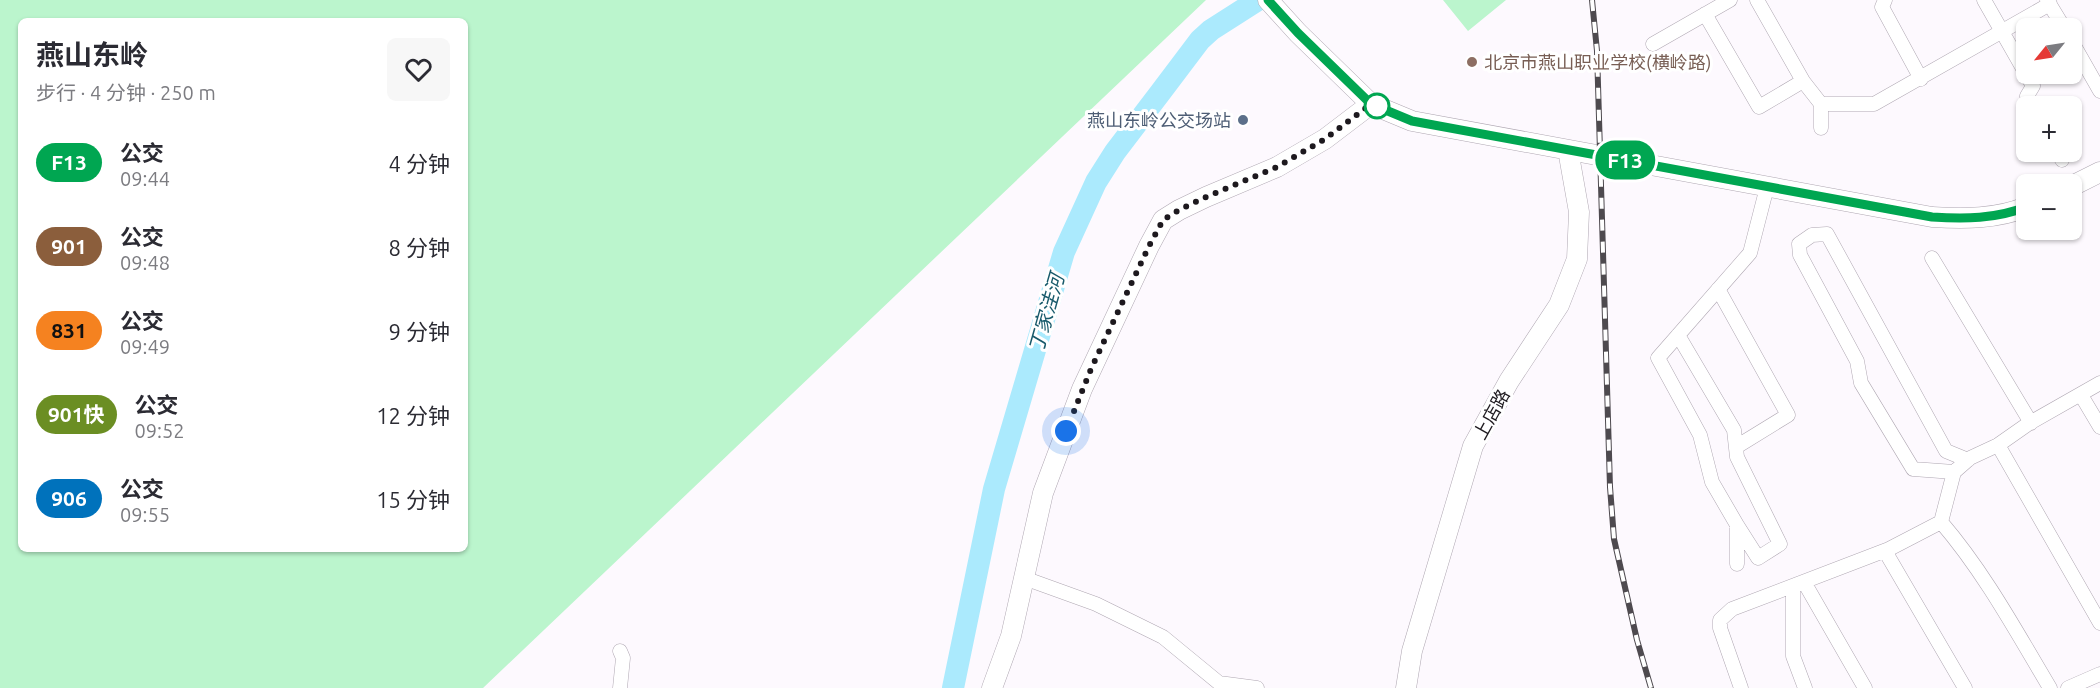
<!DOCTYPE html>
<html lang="zh">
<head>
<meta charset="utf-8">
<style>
	body { margin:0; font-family:Ubuntu,"Noto Sans SC",sans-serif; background:#f7f7f7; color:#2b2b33; height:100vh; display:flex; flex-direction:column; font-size:22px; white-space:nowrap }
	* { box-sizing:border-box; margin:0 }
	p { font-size:20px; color:#7c7c81 }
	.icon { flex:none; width:33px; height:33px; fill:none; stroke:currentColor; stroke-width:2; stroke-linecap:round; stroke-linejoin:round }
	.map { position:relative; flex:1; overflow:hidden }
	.panel { position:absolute; left:18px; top:18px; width:450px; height:534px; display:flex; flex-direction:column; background:#fff; border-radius:9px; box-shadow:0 2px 4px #0004 }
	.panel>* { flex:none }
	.badge { padding:0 12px; border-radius:20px; font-size:21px; line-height:39px }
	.needle { width:39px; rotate:240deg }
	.tools { position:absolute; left:2016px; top:18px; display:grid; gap:12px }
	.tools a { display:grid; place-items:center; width:66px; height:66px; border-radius:9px; background:#fff; box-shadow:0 2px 4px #0004; font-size:30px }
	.you { position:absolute; width:30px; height:30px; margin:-15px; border:4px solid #fff; border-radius:50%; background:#1a73e8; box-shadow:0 0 0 9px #1a73e833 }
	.map>.badge { position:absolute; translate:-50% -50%; box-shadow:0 0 0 3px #fff }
	.round { display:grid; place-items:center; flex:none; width:63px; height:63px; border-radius:9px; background:#f7f7f7 }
	.summary { display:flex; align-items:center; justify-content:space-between; height:102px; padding:0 18px }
	h1 { font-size:28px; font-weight:700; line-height:45px }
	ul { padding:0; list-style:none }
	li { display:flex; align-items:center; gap:18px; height:84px; padding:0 18px }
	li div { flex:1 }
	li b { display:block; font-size:22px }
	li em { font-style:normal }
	li .badge { min-width:66px; font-weight:700; text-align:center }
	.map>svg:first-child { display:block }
	.green { fill:#bbf5cd; fill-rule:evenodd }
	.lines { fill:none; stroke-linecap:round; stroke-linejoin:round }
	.river { stroke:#abeafd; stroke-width:22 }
	.street-casing { stroke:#afa7b2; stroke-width:15 }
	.secondary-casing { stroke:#afa7b2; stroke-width:21 }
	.street { stroke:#fff; stroke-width:14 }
	.secondary { stroke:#fff; stroke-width:20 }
	.rail-casing { stroke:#4e4a4f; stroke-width:6 }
	.rail { stroke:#fff; stroke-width:4; stroke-dasharray:11; stroke-linecap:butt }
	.line-casing { stroke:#fff; stroke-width:14 }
	.line { stroke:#00a651; stroke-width:9 }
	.walk { stroke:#1d191e; stroke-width:6; stroke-dasharray:0 10.8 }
	.education-dot { fill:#8d6e63; stroke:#fff; stroke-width:2 }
	.stop-dot { fill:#fff; stroke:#00a651; stroke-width:3 }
	.service-dot { fill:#5c6f8a; stroke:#fff; stroke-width:2 }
	.labels { text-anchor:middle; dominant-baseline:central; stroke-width:6; stroke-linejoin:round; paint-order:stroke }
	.education-label { font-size:18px; fill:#785e54; stroke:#fff; text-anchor:start }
	.service-label { font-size:18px; fill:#4e5e75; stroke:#fff; text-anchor:end }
	.street-label { font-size:18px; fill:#1d191e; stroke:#fff }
	.water-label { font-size:20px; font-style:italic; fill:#185a6b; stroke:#fff }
</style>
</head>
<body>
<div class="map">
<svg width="2100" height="688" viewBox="0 0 2100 688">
	<rect width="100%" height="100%" fill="#fdf9fe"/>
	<path class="green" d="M 0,0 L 1206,0 L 483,688 L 0,688 ZM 21,21 L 465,21 L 465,549 L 21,549 Z
		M 1443,0 L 1506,0 L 1468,31 Z"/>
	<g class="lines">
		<path class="river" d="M 953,688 L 994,489 L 1064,252 L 1096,182 L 1115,152 L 1160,93 L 1200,40 L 1211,30 L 1258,0"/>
		<g class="street-casing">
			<path id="street" d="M 1757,0 L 1803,81
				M 1885,0 L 1882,7 L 1921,79
				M 1984,0 L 2033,86 L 2027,96 L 2033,106
				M 2047,0 L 2064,28
				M 1705,14 L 1759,107 L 1803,81 L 1821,104
				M 2072,42 L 2100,91
				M 1653,44 L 1730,0
				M 1821,128 L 1821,104 L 1874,104 L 2050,4
				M 2058,152 L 2062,160
				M 1932,258 L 2031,423
				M 1718,289 L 1788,415 L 1736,447
				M 1678,335 L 1734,430 L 1737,457 L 1780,544 L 1758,558 L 1737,525
				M 2081,395 L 2100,427
				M 1998,445 L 2100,623
				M 1954,472 L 1913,469 L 1861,383 L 1857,361 L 1800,255 L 1799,244 L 1812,235 L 1827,234 L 1946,451 L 1968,460
				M 1941,522 C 1984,572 2016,631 2050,688
				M 1885,551 L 1965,688
				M 1737,564 L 1737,525 L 1712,482 L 1700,435 L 1658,358 L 1750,253 L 1767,187
				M 1024,578 L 1096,604 L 1163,637 L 1219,683 L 1257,688
				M 1804,582 L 1865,688
				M 1793,586 L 1793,656 L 1805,688
				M 620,651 L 623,658 L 620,688
				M 1741,688 L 1720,628 L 1720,620 L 1732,609 L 1889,549 L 1941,522 L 1954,472 L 1970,458 L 1998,445 L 2028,424 L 2100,383
				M 2068,688 L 2100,674"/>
		</g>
		<g class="secondary-casing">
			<path id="secondary" d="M 1268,0 L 1298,33 L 1371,104 L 1412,121 L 1932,217 C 1964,219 1997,219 2026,207
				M 2072,186 L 2100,172
				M 992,688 L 1011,636 L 1043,493 L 1082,389 L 1149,246 L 1163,220 L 1179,210 L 1206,197 L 1277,167 L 1325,139 L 1371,104
				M 1406,688 L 1412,651 L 1473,446 L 1509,381 L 1559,305 L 1577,259 L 1579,212 L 1568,150"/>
		</g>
		<use href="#street" class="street"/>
		<use href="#secondary" class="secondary"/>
		<g class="rail-casing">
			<path id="rail" d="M 1592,0 L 1597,51 L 1610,487 L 1614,539 L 1637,640 L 1651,688"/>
		</g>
		<use href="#rail" class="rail"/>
	</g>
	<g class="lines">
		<g class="line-casing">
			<path id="line" d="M 1268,0 L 1298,33 L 1371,104 L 1412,121 L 1932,217 C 1964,219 1996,219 2026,207"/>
		</g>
		<use href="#line" class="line"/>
		<path class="walk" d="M 1066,431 L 1091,369 L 1149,246 L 1163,220 L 1179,210 L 1206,197 L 1277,167 L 1325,139 L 1371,104 L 1377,106"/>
	</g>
	<circle class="education-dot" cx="1472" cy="62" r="6"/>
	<circle class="stop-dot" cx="1377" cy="106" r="12"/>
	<circle class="service-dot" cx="1243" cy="120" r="6"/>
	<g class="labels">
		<g class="education-label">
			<text x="1484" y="62">北京市燕山职业学校(横岭路)</text>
		</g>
		<g class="service-label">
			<text x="1231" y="120">燕山东岭公交场站</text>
		</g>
		<g class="street-label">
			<text transform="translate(1491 414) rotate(-61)">上店路</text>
		</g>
		<g class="water-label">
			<text transform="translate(1046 313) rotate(-74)">丁家洼河</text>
		</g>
	</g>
</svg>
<div class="tools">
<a><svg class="needle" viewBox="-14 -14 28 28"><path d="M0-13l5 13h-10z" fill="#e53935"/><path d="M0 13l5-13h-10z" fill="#7c7c81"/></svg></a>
<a>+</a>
<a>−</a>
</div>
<div class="you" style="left:1066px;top:431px"></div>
<b class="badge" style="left:1625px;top:160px;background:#00a651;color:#fff">F13</b>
<section class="panel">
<div class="summary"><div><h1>燕山东岭</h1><p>步行 · 4 分钟 · 250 m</p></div><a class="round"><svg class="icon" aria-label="heart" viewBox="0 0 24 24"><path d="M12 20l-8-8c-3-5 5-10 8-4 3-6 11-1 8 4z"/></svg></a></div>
<ul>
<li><span class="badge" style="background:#00a651;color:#fff">F13</span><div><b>公交</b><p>09:44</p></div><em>4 分钟</em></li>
<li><span class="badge" style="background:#8b5e3c;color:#fff">901</span><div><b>公交</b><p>09:48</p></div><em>8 分钟</em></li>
<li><span class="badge" style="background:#f58220;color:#111">831</span><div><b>公交</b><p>09:49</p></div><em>9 分钟</em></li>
<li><span class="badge" style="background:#6b8e23;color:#fff">901快</span><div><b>公交</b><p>09:52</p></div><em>12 分钟</em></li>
<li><span class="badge" style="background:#0072bc;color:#fff">906</span><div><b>公交</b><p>09:55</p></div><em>15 分钟</em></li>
</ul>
</section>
</div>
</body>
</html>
